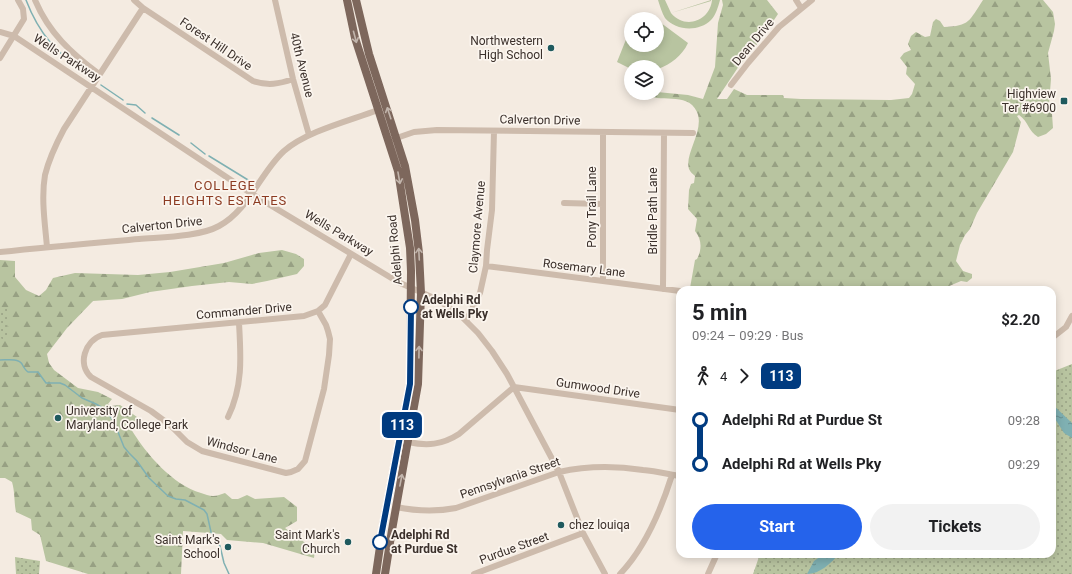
<!DOCTYPE html>
<html lang="en">
<head>
<meta charset="utf-8">
<style>
	body { margin:0; font-family:Roboto,sans-serif; background:#f2f2f2; color:#202124; height:100vh; display:flex; flex-direction:column; font-size:15px; white-space:nowrap }
	* { box-sizing:border-box; margin:0 }
	p { font-size:13px; color:#757577 }
	.icon { flex:none; width:22px; height:22px; fill:none; stroke:currentColor; stroke-width:2; stroke-linecap:round; stroke-linejoin:round }
	.map { position:relative; flex:1; overflow:hidden }
	.details { position:absolute; left:676px; top:286px; width:380px; height:272px; display:flex; flex-direction:column; background:#fff; border-radius:12px; box-shadow:0 2px 10px #0003 }
	.details>* { flex:none }
	.badge { padding:0 8px; border-radius:6px; font-size:14px; line-height:26px }
	.tools { position:absolute; left:624px; top:12px; display:grid; gap:8px }
	.tools a { display:grid; place-items:center; width:40px; height:40px; border-radius:50%; background:#fff; box-shadow:0 2px 10px #0003; font-size:20px }
	.map>.badge { position:absolute; translate:-50% -50%; box-shadow:0 0 0 2px #fff }
	.legs { display:flex; align-items:center; gap:6px; height:44px; padding:0 16px; font-size:13px }
	.legs p { margin-inline-start:auto }
	.summary { display:flex; align-items:center; justify-content:space-between; height:68px; padding:0 16px }
	h1 { font-size:22px; font-weight:700; line-height:30px }
	.action { display:flex; gap:8px; margin-top:auto; padding:8px 16px }
	.action a { flex:1; height:46px; border-radius:24px; background:#2563eb; color:#fff; font-size:16px; font-weight:700; line-height:46px; text-align:center }
	.action a+a { background:#f2f2f2; color:#202124 }
	ul { padding:0 16px; list-style:none }
	li { display:flex; align-items:center; gap:14px; height:44px; font-size:15px }
	li i { display:grid; place-items:center; width:6px; height:100%; margin:0 5px; background:currentColor }
	li i::after { content:''; width:10px; height:10px; margin:-5px; border:3px solid; border-radius:50%; background:#fff }
	li p { margin-inline-start:auto }
	li:first-child i { background:linear-gradient(#0000 50%,currentColor 0) }
	li:last-child i { background:linear-gradient(currentColor 50%,#0000 0) }
	.map>svg:first-child { display:block }
	.grass { fill:#b8c4a0 }
	.forest { fill:url(#forest-firs) }
	.park { fill:url(#park-dots) }
	.water { fill:url(#water-ripples) }
	.lines { fill:none; stroke-linecap:round; stroke-linejoin:round }
	.stream { stroke:#7fb0b2; stroke-width:1.5 }
	.minor { stroke:#cdbbac; stroke-width:6 }
	.major { stroke:#7d675c; stroke-width:8 }
	.oneway { stroke:#c2b5ac }
	.line-1-casing { stroke:#fff; stroke-width:9 }
	.line-1 { stroke:#003b80; stroke-width:6 }
	.poi-dot { fill:#1f5a5e; stroke:#fbf5ee; stroke-width:1.5 }
	.stop-1-dot { fill:#fff; stroke:#003b80; stroke-width:2 }
	.labels { text-anchor:middle; dominant-baseline:central; stroke-width:3.5; stroke-linejoin:round; paint-order:stroke }
	.poi-label { font-size:12px; fill:#3b302b; stroke:#fbf5ee; text-anchor:end }
	.street-label { font-size:12px; fill:#3b302b; stroke:#fbf5ee }
	.stop-label { font-size:12px; font-weight:bold; fill:#3b302b; stroke:#fbf5ee; text-anchor:start }
	.neighbourhood-label { font-size:13px; letter-spacing:1px; fill:#8c3b22; stroke:#fbf5ee }
</style>
</head>
<body>
<div class="map">
<svg width="1072" height="574" viewBox="0 0 1072 574">
	<defs>
		<pattern id="forest-firs" width="22" height="20" patternUnits="userSpaceOnUse"><rect width="22" height="20" fill="#b8c4a0"/><path d="M5 1l3.5 6h-7zM16 11l3.5 6h-7z" fill="#97a083"/></pattern>
		<pattern id="park-dots" width="8" height="8" patternUnits="userSpaceOnUse"><rect width="8" height="8" fill="#b8c4a0"/><path d="M2 2h.1M6 6h.1" fill="none" stroke="#97a083" stroke-width="1.8" stroke-linecap="round"/></pattern>
		<pattern id="water-ripples" width="26" height="14" patternUnits="userSpaceOnUse"><rect width="26" height="14" fill="#7fb0b2"/><path d="M2 4q2-2 4 0t4 0M15 11q2-2 4 0t4 0" fill="none" stroke="#699091"/></pattern>
	</defs>
	<rect width="100%" height="100%" fill="#f4ebe1"/>
	<path class="grass" d="M 658,0 L 665,0 L 671,13 L 711,0 L 711,1 L 671,13 C 685,30 710,21 712,0 L 720,0 C 718,7 716,15 711,20 C 699,32 676,31 665,18 C 662,13 660,6 658,0 Z
		M 657,20 L 688,43 C 682,56 671,64 658,69 L 657,67 L 631,67 L 631,69 L 617,62 L 631,27 L 631,45 L 657,45 Z"/>
	<path class="forest" d="M 722,0 L 767,0 L 778,14 L 762,38 L 739,66 L 717,99 L 727,99 L 734,89 L 747,95 L 783,95 L 784,98 L 801,99 L 891,100 L 909,98 L 912,94 L 915,84 L 906,74 L 907,67 L 900,58 L 904,53 L 911,50 L 908,44 L 911,36 L 916,32 L 925,37 L 930,36 L 933,22 L 936,19 L 940,21 L 944,27 C 970,26 969,21 983,0 L 1043,0 L 1053,12 L 1055,24 L 1054,31 L 1048,53 L 1051,79 L 1049,104 L 1045,107 L 1052,114 L 1053,128 L 1046,134 L 1038,137 C 1028,131 1029,122 1019,115 L 1017,116 L 1021,122 L 1013,152 L 977,213 L 970,229 L 965,235 L 960,245 L 956,261 L 963,271 L 972,274 L 972,278 L 967,282 L 961,281 L 940,290 L 696,290 L 690,288 L 695,260 L 697,259 C 702,250 702,239 695,231 L 697,219 L 688,209 L 689,190 L 691,184 L 694,183 L 695,176 C 693,174 690,172 689,169 C 684,154 705,130 697,112 C 687,90 658,105 644,93 L 657,92 L 688,95 L 703,99 L 715,67 L 718,23 L 723,5 Z
		M 282,250 L 296,254 L 304,259 L 304,266 L 297,274 L 267,281 L 252,284 L 229,282 L 192,286 L 150,292 L 122,299 L 93,301 L 67,328 L 47,354 L 49,363 L 54,370 L 78,388 L 98,392 L 112,399 L 108,404 L 111,406 L 120,405 L 137,417 L 131,429 C 146,454 173,485 201,493 C 205,494 209,496 213,496 C 217,496 221,494 225,493 L 232,499 L 238,499 L 247,495 L 255,499 L 284,497 L 297,507 L 297,521 L 285,528 L 315,550 L 314,558 L 263,543 L 227,540 L 221,534 L 183,531 L 181,574 L 88,574 L 46,561 L 40,535 L 32,530 L 31,519 L 16,512 C 14,502 15,492 12,482 L 5,478 L 0,478 L 0,260 L 15,261 L 15,277 L 26,290 L 39,296 L 46,290 L 53,278 L 75,273 L 138,275 L 170,272 L 224,263 L 259,253 Z"/>
	<path class="park" d="M 7,307 L 8,341 L 0,338 L 0,308 Z
		M 1072,364 L 1072,574 L 753,574 L 760,554 L 1052,554 L 1052,372 Z
		M 15,557 L 40,561 L 39,574 L 16,574 Z"/>
	<path class="water" d="M 1052,404 L 1072,423 L 1072,438 L 1064,433 L 1052,414 Z
		M 824,554 L 839,554 C 831,563 820,574 807,574 L 814,561 Z"/>
	<g class="lines">
		<path class="stream" d="M 26,0 C 39,34 57,54 88,74
			M 101,85 L 123,100
			M 127,104 L 136,105 L 145,113
			M 152,118 L 179,135
			M 191,143 L 205,154
			M 209,156 L 253,183
			M 0,360 C 7,360 18,358 22,364 C 24,368 25,370 28,372 L 38,372 L 46,383 L 60,383 L 65,385 L 82,398 L 96,404 L 106,410 L 114,422 L 124,447 L 129,453 L 137,461 L 149,478 L 168,496 L 176,499 L 185,500 L 204,510 L 207,514 L 211,532 L 220,546 L 224,563 L 229,574"/>
		<path class="minor" d="M 35,0 C 49,33 71,53 99,74
			M 134,0 L 143,8 L 253,81 C 268,86 279,84 293,79
			M 275,0 L 293,79 L 309,135
			M 796,0 L 801,8
			M 0,32 L 14,36 L 252,194 L 398,282 L 436,299 L 447,306 L 462,317 L 478,333 L 492,351 L 507,374 L 559,472 L 583,533 L 605,574
			M 0,58 L 24,19 L 23,9 L 18,0
			M 731,85 L 748,63 L 779,27 L 812,0
			M 388,141 L 414,132 L 437,130 L 693,133
			M 564,203 L 603,204
			M 47,247 C 45,224 41,198 45,175 C 49,159 56,144 64,129 L 143,8
			M 0,252 C 46,247 93,243 139,239 C 162,237 199,237 219,226 C 249,210 260,173 284,151 C 307,131 349,121 378,110
			M 486,266 L 680,291
			M 603,281 L 603,132
			M 663,289 L 664,133
			M 318,311 L 326,325 L 328,331 L 330,339 L 329,355 L 324,389 L 305,461 L 298,469 L 291,472 L 286,473 L 202,451 L 187,442 L 170,425 L 151,411 L 91,377 C 77,364 85,341 102,335 L 304,316 L 318,311 L 325,305 L 351,254
			M 466,321 L 480,293 L 486,266 L 487,250 L 492,210 L 494,131
			M 1052,338 L 1066,327 L 1072,316
			M 514,387 L 680,410
			M 228,417 C 243,386 241,357 239,323
			M 408,442 C 427,446 442,445 459,434 L 514,387
			M 396,507 C 416,511 435,512 456,508 L 559,472 C 586,466 616,466 643,470 C 655,471 668,474 680,476
			M 474,574 L 583,533
			M 620,574 C 646,547 661,510 672,475
			M 708,574 L 717,554"/>
		<path class="major" d="M 347,0 L 355,38 L 398,171 L 410,248 L 411,271 L 410,384 L 383,526 L 376,574
			M 356,0 L 369,54 L 405,166 L 415,220 L 419,253 L 421,293 L 418,384 L 392,530 L 385,574"/>
	</g>
	<defs><path id="oneway-shaft" d="M-6 0H5M1.5-3L5.5 0L1.5 3" fill="none" stroke-width="1.6" stroke-linecap="round" stroke-linejoin="round"/></defs>
	<g class="oneway">
		<use href="#oneway-shaft" transform="translate(355 37) rotate(75)"/>
		<use href="#oneway-shaft" transform="translate(389 113) rotate(-108)"/>
		<use href="#oneway-shaft" transform="translate(399 178) rotate(80)"/>
		<use href="#oneway-shaft" transform="translate(419 254) rotate(-93)"/>
		<use href="#oneway-shaft" transform="translate(419 352) rotate(-89)"/>
		<use href="#oneway-shaft" transform="translate(401 480) rotate(-79)"/>
	</g>
	<g class="lines">
		<g class="line-1-casing">
			<path id="line-1" d="M 380,542 L 410,384 L 411,307"/>
		</g>
		<use href="#line-1" class="line-1"/>
	</g>
	<g class="poi-dot">
		<circle cx="551" cy="48" r="4"/>
		<rect x="1060" y="97" width="8" height="8" rx="2"/>
		<circle cx="58" cy="418" r="4"/>
		<circle cx="561" cy="525" r="4"/>
		<circle cx="348" cy="542" r="4"/>
		<circle cx="228" cy="547" r="4"/>
	</g>
	<g class="stop-1-dot">
		<circle cx="411" cy="307" r="7"/>
		<circle cx="380" cy="542" r="7"/>
	</g>
	<g class="labels">
		<g class="poi-label">
			<text x="543" y="41">Northwestern<tspan x="543" dy="14">High School</tspan></text>
			<text x="1056" y="94">Highview<tspan x="1056" dy="14">Ter #6900</tspan></text>
			<text x="66" y="411" text-anchor="start">University of<tspan x="66" dy="14">Maryland, College Park</tspan></text>
			<text x="569" y="525" text-anchor="start">chez louiqa</text>
			<text x="340" y="535">Saint Mark's<tspan x="340" dy="14">Church</tspan></text>
			<text x="220" y="540">Saint Mark's<tspan x="220" dy="14">School</tspan></text>
		</g>
		<g class="street-label">
			<text transform="translate(753 42) rotate(-50)">Dean Drive</text>
			<text transform="translate(216 44) rotate(34)">Forest Hill Drive</text>
			<text transform="translate(67 58) rotate(33)">Wells Parkway</text>
			<text transform="translate(302 65) rotate(76)">40th Avenue</text>
			<text transform="translate(540 120) rotate(1)">Calverton Drive</text>
			<text transform="translate(592 207) rotate(-90)">Pony Trail Lane</text>
			<text transform="translate(653 211) rotate(-90)">Bridle Path Lane</text>
			<text transform="translate(162 225) rotate(-6)">Calverton Drive</text>
			<text transform="translate(477 227) rotate(-85)">Claymore Avenue</text>
			<text transform="translate(339 233) rotate(31)">Wells Parkway</text>
			<text transform="translate(395 250) rotate(-95)">Adelphi Road</text>
			<text transform="translate(584 268) rotate(7)">Rosemary Lane</text>
			<text transform="translate(244 311) rotate(-5)">Commander Drive</text>
			<text transform="translate(598 388) rotate(8)">Gumwood Drive</text>
			<text transform="translate(242 450) rotate(15)">Windsor Lane</text>
			<text transform="translate(510 478) rotate(-19)">Pennsylvania Street</text>
			<text transform="translate(514 548) rotate(-20)">Purdue Street</text>
		</g>
		<g class="stop-label">
			<text x="422" y="300">Adelphi Rd<tspan x="422" dy="14">at Wells Pky</tspan></text>
			<text x="391" y="535">Adelphi Rd<tspan x="391" dy="14">at Purdue St</tspan></text>
		</g>
		<g class="neighbourhood-label">
			<text x="225" y="185">COLLEGE<tspan x="225" dy="15">HEIGHTS ESTATES</tspan></text>
		</g>
	</g>
</svg>
<div class="tools">
<a><svg class="icon" aria-label="locate" viewBox="0 0 24 24"><circle cx="12" cy="12" r="6"/><path d="M12 2v4M12 18v4M2 12h4M18 12h4"/></svg></a>
<a><svg class="icon" aria-label="layers" viewBox="0 0 24 24"><path d="M12 4l9 5-9 5-9-5zM3 14l9 5 9-5"/></svg></a>
</div>
<b class="badge" style="left:402px;top:425px;background:#003b80;color:#fff">113</b>
<section class="details">
<div class="summary"><div><h1>5 min</h1><p>09:24 – 09:29 · Bus</p></div><b>$2.20</b></div>
<div class="legs"><svg class="icon" aria-label="walk" viewBox="0 0 24 24"><circle cx="13" cy="4" r="2"/><path d="M13 8l-2 6 4 7M11 14l-3 7M7 12l3-4h3l4 4"/></svg>4<svg class="icon" aria-label="forward" viewBox="0 0 24 24"><path d="M9 5l7 7-7 7"/></svg><b class="badge" style="background:#003b80;color:#fff">113</b></div>
<ul>
<li><i style="color:#003b80"></i><b>Adelphi Rd at Purdue St</b><p>09:28</p></li>
<li><i style="color:#003b80"></i><b>Adelphi Rd at Wells Pky</b><p>09:29</p></li>
</ul>
<div class="action"><a>Start</a><a>Tickets</a></div>
</section>
</div>
</body>
</html>
